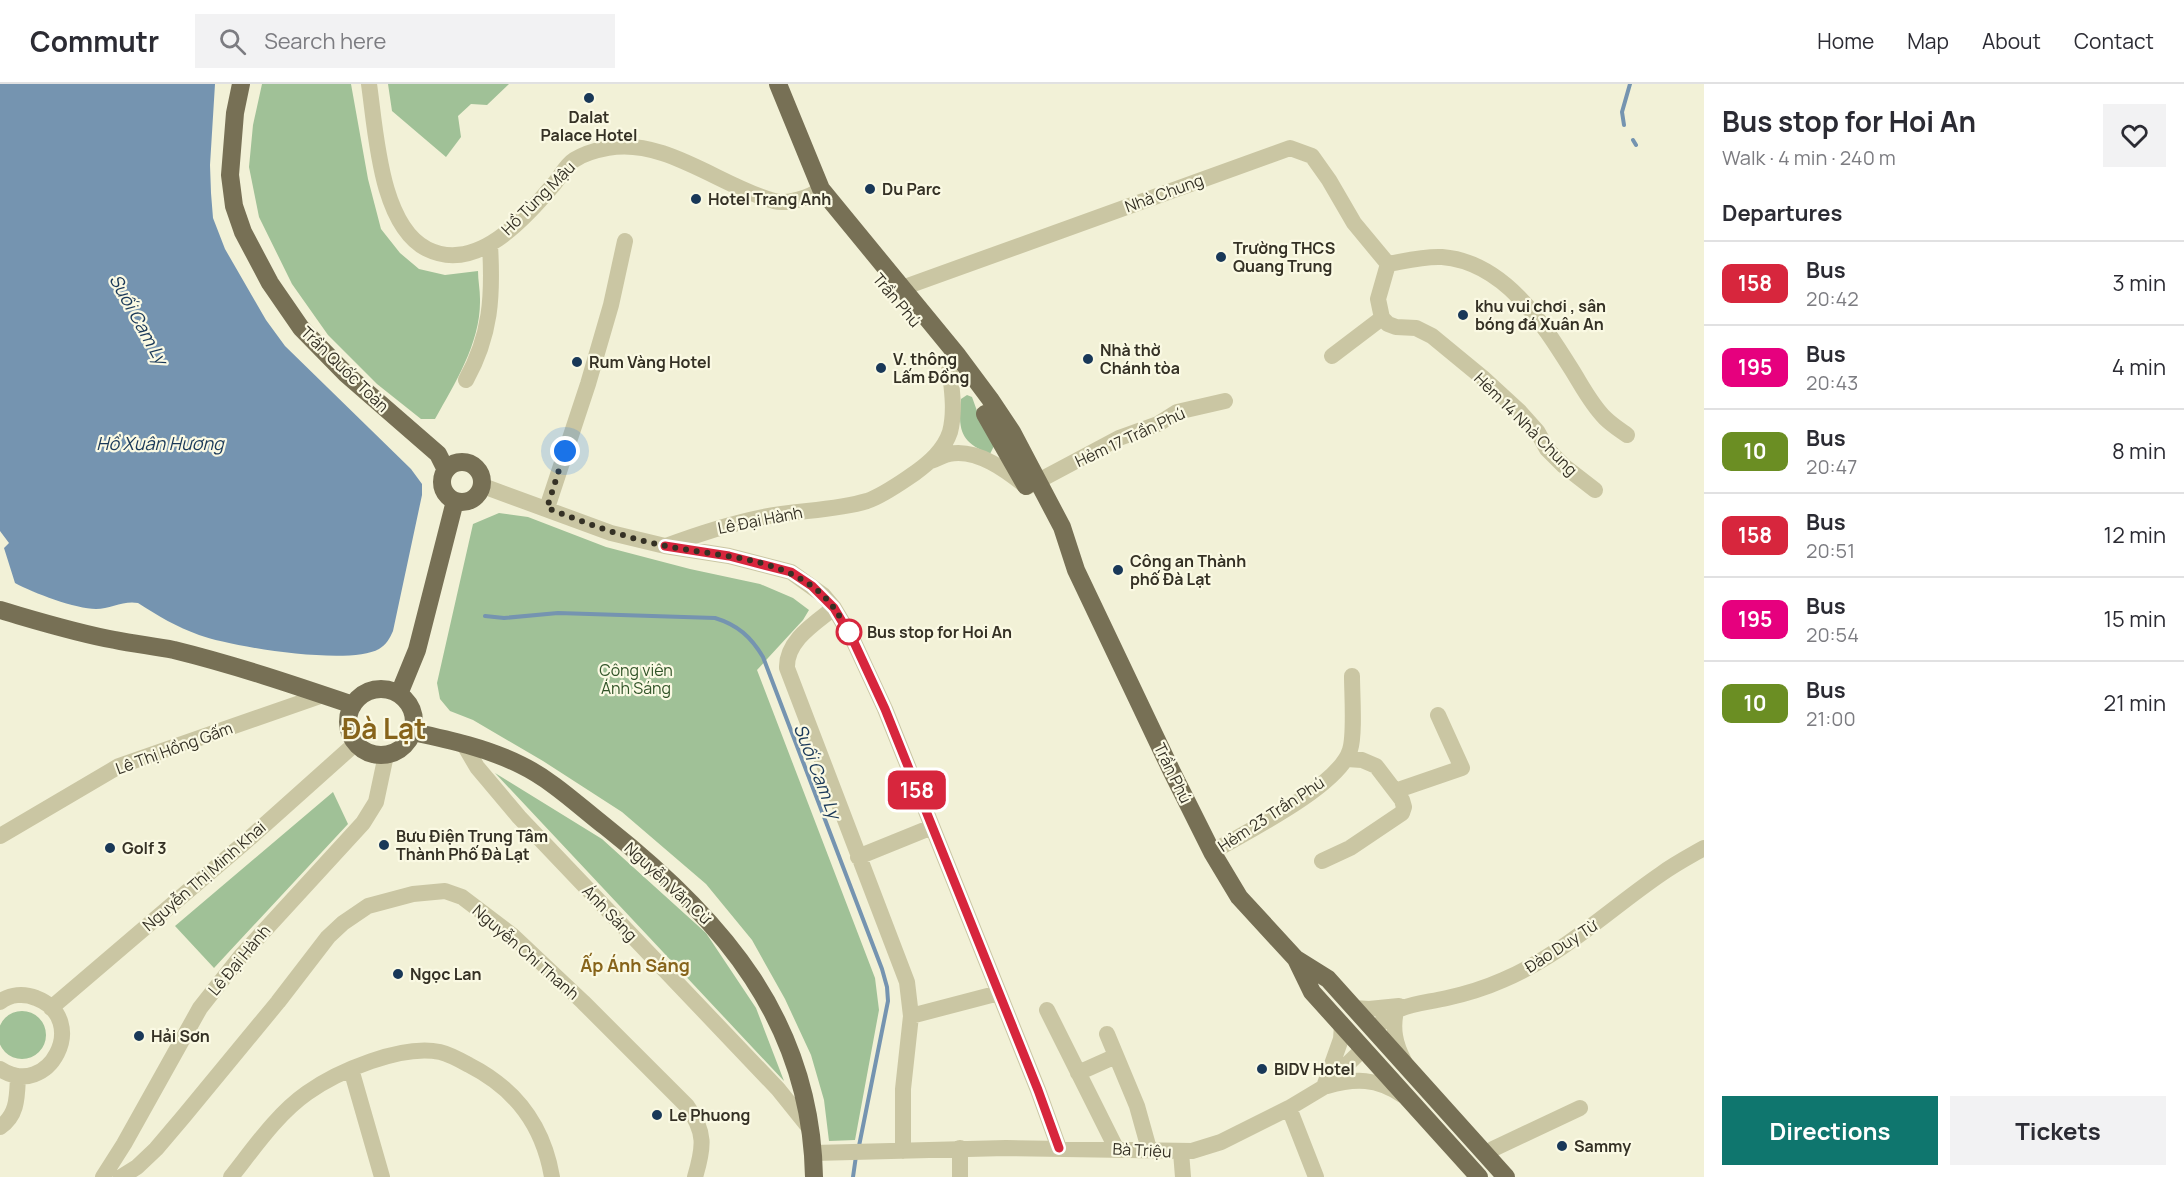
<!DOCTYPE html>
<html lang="en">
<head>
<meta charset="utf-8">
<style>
	body { margin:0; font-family:Manrope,sans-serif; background:#f2f2f3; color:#2b2b33; height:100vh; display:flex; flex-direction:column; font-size:22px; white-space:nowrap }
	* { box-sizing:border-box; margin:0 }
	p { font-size:20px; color:#7c7c81 }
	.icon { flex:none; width:33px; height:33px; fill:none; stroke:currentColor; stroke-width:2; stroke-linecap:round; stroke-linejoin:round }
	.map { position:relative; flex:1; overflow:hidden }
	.panel { display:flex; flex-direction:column; background:#fff; width:480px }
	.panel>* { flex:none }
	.badge { padding:0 12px; border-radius:9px; font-size:21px; line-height:39px }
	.you { position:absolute; width:30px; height:30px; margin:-15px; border:4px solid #fff; border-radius:50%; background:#1a73e8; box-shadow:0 0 0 9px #1a73e833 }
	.map>.badge { position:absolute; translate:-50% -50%; box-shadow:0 0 0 3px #fff }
	h2 { padding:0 18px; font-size:22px; line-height:54px }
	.round { display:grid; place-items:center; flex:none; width:63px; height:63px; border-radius:0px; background:#f2f2f3 }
	.overview { display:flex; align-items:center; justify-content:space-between; height:102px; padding:0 18px }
	h1 { font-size:28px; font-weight:700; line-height:45px }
	.action { display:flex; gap:12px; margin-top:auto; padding:12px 18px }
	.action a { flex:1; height:69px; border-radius:0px; background:#0f766e; color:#fff; font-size:24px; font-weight:700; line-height:69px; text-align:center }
	.action a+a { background:#f2f2f3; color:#2b2b33 }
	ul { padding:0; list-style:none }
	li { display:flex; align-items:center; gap:18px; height:84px; padding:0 18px; border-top:2px solid #e1e1e2 }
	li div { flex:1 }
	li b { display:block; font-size:22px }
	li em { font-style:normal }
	li .badge { min-width:66px; font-weight:700; text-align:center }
	header { display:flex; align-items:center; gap:36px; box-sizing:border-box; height:84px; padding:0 30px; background:#fff; border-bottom:2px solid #e1e1e2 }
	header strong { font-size:28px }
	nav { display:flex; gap:33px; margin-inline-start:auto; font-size:21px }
	.search { width:420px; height:54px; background:#f2f2f3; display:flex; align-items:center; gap:15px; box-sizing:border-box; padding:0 21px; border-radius:0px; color:#7c7c81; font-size:22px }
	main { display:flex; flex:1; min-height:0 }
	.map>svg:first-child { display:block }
	.green { fill:#a0c197 }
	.water { fill:#7594b0 }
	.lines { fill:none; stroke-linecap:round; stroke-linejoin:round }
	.stream { stroke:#7594b0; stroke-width:4 }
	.minor { stroke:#cac6a3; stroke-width:16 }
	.major { stroke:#777055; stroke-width:18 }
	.line-casing { stroke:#fff; stroke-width:14 }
	.line { stroke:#d7263d; stroke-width:9 }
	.walk { stroke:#353125; stroke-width:6; stroke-dasharray:0 10.8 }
	.poi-dot { fill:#193858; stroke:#faf9e3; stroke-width:2 }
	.stop-dot { fill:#fff; stroke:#d7263d; stroke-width:3 }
	.labels { text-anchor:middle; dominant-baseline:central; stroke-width:4.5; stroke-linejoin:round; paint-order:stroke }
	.poi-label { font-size:16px; font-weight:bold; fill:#353125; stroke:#faf9e3; text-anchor:start }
	.street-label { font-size:16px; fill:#353125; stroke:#faf9e3 }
	.stop-label { font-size:16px; font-weight:bold; fill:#353125; stroke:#faf9e3; text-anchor:start }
	.park-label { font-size:16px; fill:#315428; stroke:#faf9e3 }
	.water-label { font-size:18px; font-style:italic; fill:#193858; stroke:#faf9e3 }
	.neighbourhood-label { font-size:18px; font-weight:bold; fill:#87641b; stroke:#faf9e3 }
	.town-label { font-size:28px; font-weight:bold; fill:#87641b; stroke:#faf9e3 }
</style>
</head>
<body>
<header>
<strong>Commutr</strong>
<div class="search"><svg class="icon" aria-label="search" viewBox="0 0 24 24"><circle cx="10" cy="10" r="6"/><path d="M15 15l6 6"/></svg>Search here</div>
<nav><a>Home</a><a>Map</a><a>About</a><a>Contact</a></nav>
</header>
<main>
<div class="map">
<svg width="1704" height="1093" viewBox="0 0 1704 1093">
	<rect width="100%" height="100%" fill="#f2f1d7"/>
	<path class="green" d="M 262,0 L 351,0 L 368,95 L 381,145 L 400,169 L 419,185 L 445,191 L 478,187 C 478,196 480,206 480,215 C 481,258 455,299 435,335 L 421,335 L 377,300 L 328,251 L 292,200 L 259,133 L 249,83 L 253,41 Z
		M 388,0 L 509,0 L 487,21 L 471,20 L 458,32 L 461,53 L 446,73 L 392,27 Z
		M 967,311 L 972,313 L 981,338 L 994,362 L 990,370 C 960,358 958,346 961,315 Z
		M 499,429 L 528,433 L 606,463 L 690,485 L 760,500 L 793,514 L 809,526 L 803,536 L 757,586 L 875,894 L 879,926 L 855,1056 L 829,1057 L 824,1016 L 811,971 L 785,915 L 752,856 L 706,800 L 622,728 L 543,677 L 473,636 L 450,627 L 440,615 L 437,599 L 473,440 Z
		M 495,689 L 602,755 L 706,849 L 756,924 L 784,997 Z
		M 333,708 L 348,740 L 214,884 L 175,842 Z
		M-2 951a24 24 0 1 1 48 0a24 24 0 1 1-48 0Z"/>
	<path class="water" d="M 0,0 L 215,0 L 210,81 L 211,109 L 213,134 L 225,165 L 266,236 L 285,262 L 411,385 L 422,400 L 422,411 L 393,547 C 390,554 386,561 379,565 C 349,582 232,563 199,551 C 177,543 158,532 138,519 C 124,516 110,525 96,525 C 76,525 33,509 15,499 L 4,464 L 9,459 L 0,447 Z"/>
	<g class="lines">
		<path class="stream" d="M 1624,41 L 1622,28 L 1630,0
			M 1633,56 L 1636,61
			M 485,532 L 504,534 L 558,529 L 715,534 C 738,541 751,553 763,573 L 882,885 L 887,903 L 888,917 L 859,1062
			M 853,1093 L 856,1072"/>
		<path class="minor" d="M 369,0 C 376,48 380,141 427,165 C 477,190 525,134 554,100 C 560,93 566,81 574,76 C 583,70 597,66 608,64 C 664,53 722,103 774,117 C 787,121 811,113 821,105
			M 1388,180 L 1378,215 L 1382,234 L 1388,240 L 1396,243 L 1416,244 L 1432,252 L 1483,294 L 1520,328 L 1537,347 L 1547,365 L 1564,382 L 1595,406
			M 1388,180 C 1405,177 1424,172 1442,173 C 1504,178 1542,238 1572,286 C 1582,302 1591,320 1605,334 C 1612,341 1620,346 1627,351
			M 891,208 L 1290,64 L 1312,72 L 1329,96 L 1354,139 L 1388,180
			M 1332,272 L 1382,234
			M 466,296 C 491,251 493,212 490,161
			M 931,377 C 937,375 943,371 949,370 C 977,364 1007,387 1027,403 L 1119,354 L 1158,340 L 1177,328 L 1225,317
			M 483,402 L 611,449 L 665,462 L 729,472 L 791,488 L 823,511 L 834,524 L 853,556 L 885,625 L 1038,1006 L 1059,1064
			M 547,424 L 588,300 L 611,221 L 625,157
			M 666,462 C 698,450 729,440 763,433 C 797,426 834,427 867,417 C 884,411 900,399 915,389 C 930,378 944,366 950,348 C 956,325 951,301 949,279 L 958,272
			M 834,524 C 814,540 786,557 787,584 L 907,898 L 911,932 L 903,1005 L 903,1067
			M 463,659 L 477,683 L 519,733 L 778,1005 L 811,1046
			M 1395,707 L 1462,684 L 1438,631
			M 0,752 L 119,682 L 323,611
			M 1212,768 C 1246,748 1339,702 1350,666 C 1355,651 1352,610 1352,592
			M 858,773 L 932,743
			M 1322,777 L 1350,764 L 1402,729 L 1404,723 L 1402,716 L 1376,682 L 1362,676 L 1347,675
			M 0,918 C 10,910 24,909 36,914 C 91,935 49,1017 0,985
			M 51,924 L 243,760 L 356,659
			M 1354,924 L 1369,925 L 1399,922
			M 1047,926 L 1116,1064
			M 1396,927 C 1392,945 1395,960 1404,977
			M 911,932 L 999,909
			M 1375,946 C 1395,919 1416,921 1447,914 C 1465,910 1485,904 1503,896 C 1564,870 1607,827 1661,790 C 1675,780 1690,772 1704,764
			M 1107,950 L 1137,1022 L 1149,1065
			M 351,985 L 382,1093
			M 1078,989 L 1116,972
			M 1325,1000 L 1341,955 L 1342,941
			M 1327,1002 C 1355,994 1377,994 1402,1011
			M 1289,1024 L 1316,1093
			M 0,1043 C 18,1031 17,1012 18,992
			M 960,1064 L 960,1093
			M 1181,1068 L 1183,1093
			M 814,1069 L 1006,1064 L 1192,1067 L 1221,1058 L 1289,1024 L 1324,1003 L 1363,965
			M 1486,1071 L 1493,1065 L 1580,1024
			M 103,1093 L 124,1060 L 200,924 L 241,872 L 363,739 L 376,718 L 386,671
			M 121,1093 L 137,1083 L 156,1065 L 184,1032 L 278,918 L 328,853 L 343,839 L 368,822 L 413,810 L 445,807 L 462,813 L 512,851 L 583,918 L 687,1022 C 706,1048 704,1063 695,1093
			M 231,1093 C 254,1064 277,1030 307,1009 C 338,987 402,960 440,968 C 449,970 460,976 469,981 C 516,1005 543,1041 552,1093"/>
		<path class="major" d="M 241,0 L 235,29 L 230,91 L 234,122 L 243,148 L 270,199 L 301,244 L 346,290 L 438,370 L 446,386
			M 778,0 L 821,105 L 958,272 L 990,315 L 1012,348 L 1062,443 L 1076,486 L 1172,688 L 1212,768 L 1239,813 L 1296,875 L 1328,895 L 1506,1093
			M 985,330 L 1026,402
			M442 398a20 20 0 1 1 40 0a20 20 0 1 1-40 0Z
			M 0,526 C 38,537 76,549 115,556 C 134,560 154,562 174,566 C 235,581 294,601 353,621
			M348 638a33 33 0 1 1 66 0a33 33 0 1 1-66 0Z
			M 399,610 L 417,566 L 455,417
			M 413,648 C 450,656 487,664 521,681 C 552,696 579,722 606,743 C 722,835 811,937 814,1093
			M 1296,875 L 1312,908 L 1479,1093"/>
	</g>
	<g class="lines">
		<g class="line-casing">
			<path id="line" d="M 665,462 L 729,472 L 791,488 L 812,502 L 834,524 L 853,556 L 885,625 L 1038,1006 L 1059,1064"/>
		</g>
		<use href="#line" class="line"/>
		<path class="walk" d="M 565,367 L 547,424 C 586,439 625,454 666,462 C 724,474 795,472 834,524 C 841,534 847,545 853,556 L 849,548"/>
	</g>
	<g class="poi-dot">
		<circle cx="589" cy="14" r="6"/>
		<circle cx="870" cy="105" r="6"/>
		<circle cx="696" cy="115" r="6"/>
		<circle cx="1221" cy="173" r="6"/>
		<circle cx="1463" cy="231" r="6"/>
		<circle cx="1088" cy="275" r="6"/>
		<circle cx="577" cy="278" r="6"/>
		<circle cx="881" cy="284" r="6"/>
		<circle cx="1118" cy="486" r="6"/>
		<circle cx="384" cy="761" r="6"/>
		<circle cx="110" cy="764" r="6"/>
		<circle cx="398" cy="890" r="6"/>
		<circle cx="139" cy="952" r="6"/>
		<circle cx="1262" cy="985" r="6"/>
		<circle cx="657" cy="1031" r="6"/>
		<circle cx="1562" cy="1062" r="6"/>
	</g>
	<circle class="stop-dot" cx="849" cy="548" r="12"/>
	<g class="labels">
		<g class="poi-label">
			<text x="589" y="33" text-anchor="middle">Dalat<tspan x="589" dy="18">Palace Hotel</tspan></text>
			<text x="882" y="105">Du Parc</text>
			<text x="708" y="115">Hotel Trang Anh</text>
			<text x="1233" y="164">Trường THCS<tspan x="1233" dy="18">Quang Trung</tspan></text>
			<text x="1475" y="222">khu vui chơi , sân<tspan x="1475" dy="18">bóng đá Xuân An</tspan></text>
			<text x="1100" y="266">Nhà thờ<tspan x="1100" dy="18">Chánh tòa</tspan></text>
			<text x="893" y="275">V. thông<tspan x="893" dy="18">Lấm Đồng</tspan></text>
			<text x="589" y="278">Rum Vàng Hotel</text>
			<text x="1130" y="477">Công an Thành<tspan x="1130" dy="18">phố Đà Lạt</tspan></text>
			<text x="396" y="752">Bưu Điện Trung Tâm<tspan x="396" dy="18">Thành Phố Đà Lạt</tspan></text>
			<text x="122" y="764">Golf 3</text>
			<text x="410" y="890">Ngọc Lan</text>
			<text x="151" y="952">Hải Sơn</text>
			<text x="1274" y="985">BIDV Hotel</text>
			<text x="669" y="1031">Le Phuong</text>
			<text x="1574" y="1062">Sammy</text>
		</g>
		<g class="street-label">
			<text transform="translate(1164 109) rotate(-20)">Nhà Chung</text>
			<text transform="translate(538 114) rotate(-45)">Hồ Tùng Mậu</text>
			<text transform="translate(897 216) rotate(50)">Trần Phú</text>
			<text transform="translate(345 285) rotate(44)">Trần Quốc Toản</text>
			<text transform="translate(1526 340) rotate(45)">Hẻm 14 Nhà Chung</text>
			<text transform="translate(1130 353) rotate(-25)">Hẻm 17 Trần Phú</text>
			<text transform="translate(760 436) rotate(-11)">Lê Đại Hành</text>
			<text transform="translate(174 664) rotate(-20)">Lê Thị Hồng Gấm</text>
			<text transform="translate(1173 689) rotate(64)">Trần Phú</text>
			<text transform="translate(1271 730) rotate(-33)">Hẻm 23 Trần Phú</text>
			<text transform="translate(204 792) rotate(-41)">Nguyễn Thị Minh Khai</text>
			<text transform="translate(668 799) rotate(43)">Nguyễn Văn Cừ</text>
			<text transform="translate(610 829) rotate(46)">Ánh Sáng</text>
			<text transform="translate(1561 862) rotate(-33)">Đào Duy Từ</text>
			<text transform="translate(526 868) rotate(41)">Nguyễn Chí Thanh</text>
			<text transform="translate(239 876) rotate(-50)">Lê Đại Hành</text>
			<text transform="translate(1142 1066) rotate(3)">Bà Triệu</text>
		</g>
		<g class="stop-label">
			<text x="867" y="548">Bus stop for Hoi An</text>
		</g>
		<g class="park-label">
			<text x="636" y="586">Công viên<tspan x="636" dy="18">Ánh Sáng</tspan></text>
		</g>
		<g class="water-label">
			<text transform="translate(139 235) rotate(61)">Suối Cam Ly</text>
			<text x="160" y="359">Hồ Xuân Hương</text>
			<text transform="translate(818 687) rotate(69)">Suối Cam Ly</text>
		</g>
		<g class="neighbourhood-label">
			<text x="635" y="881">Ấp Ánh Sáng</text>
		</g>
		<g class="town-label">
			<text x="384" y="644">Đà Lạt</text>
		</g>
	</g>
</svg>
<div class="you" style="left:565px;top:367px"></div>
<b class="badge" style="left:917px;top:706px;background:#d7263d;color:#fff">158</b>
</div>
<section class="panel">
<div class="overview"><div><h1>Bus stop for Hoi An</h1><p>Walk · 4 min · 240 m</p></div><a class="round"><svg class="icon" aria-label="heart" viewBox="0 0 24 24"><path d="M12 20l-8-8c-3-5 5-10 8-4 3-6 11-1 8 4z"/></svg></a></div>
<h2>Departures</h2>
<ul>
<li><span class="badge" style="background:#d7263d;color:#fff">158</span><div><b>Bus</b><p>20:42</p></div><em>3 min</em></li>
<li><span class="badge" style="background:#e6007e;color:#fff">195</span><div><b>Bus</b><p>20:43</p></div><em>4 min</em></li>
<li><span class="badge" style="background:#6b8e23;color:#fff">10</span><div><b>Bus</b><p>20:47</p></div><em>8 min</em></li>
<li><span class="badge" style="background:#d7263d;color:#fff">158</span><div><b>Bus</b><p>20:51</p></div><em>12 min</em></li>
<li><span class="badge" style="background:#e6007e;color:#fff">195</span><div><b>Bus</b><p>20:54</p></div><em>15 min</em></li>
<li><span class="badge" style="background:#6b8e23;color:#fff">10</span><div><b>Bus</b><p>21:00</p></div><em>21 min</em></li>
</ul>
<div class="action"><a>Directions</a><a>Tickets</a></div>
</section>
</main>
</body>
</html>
